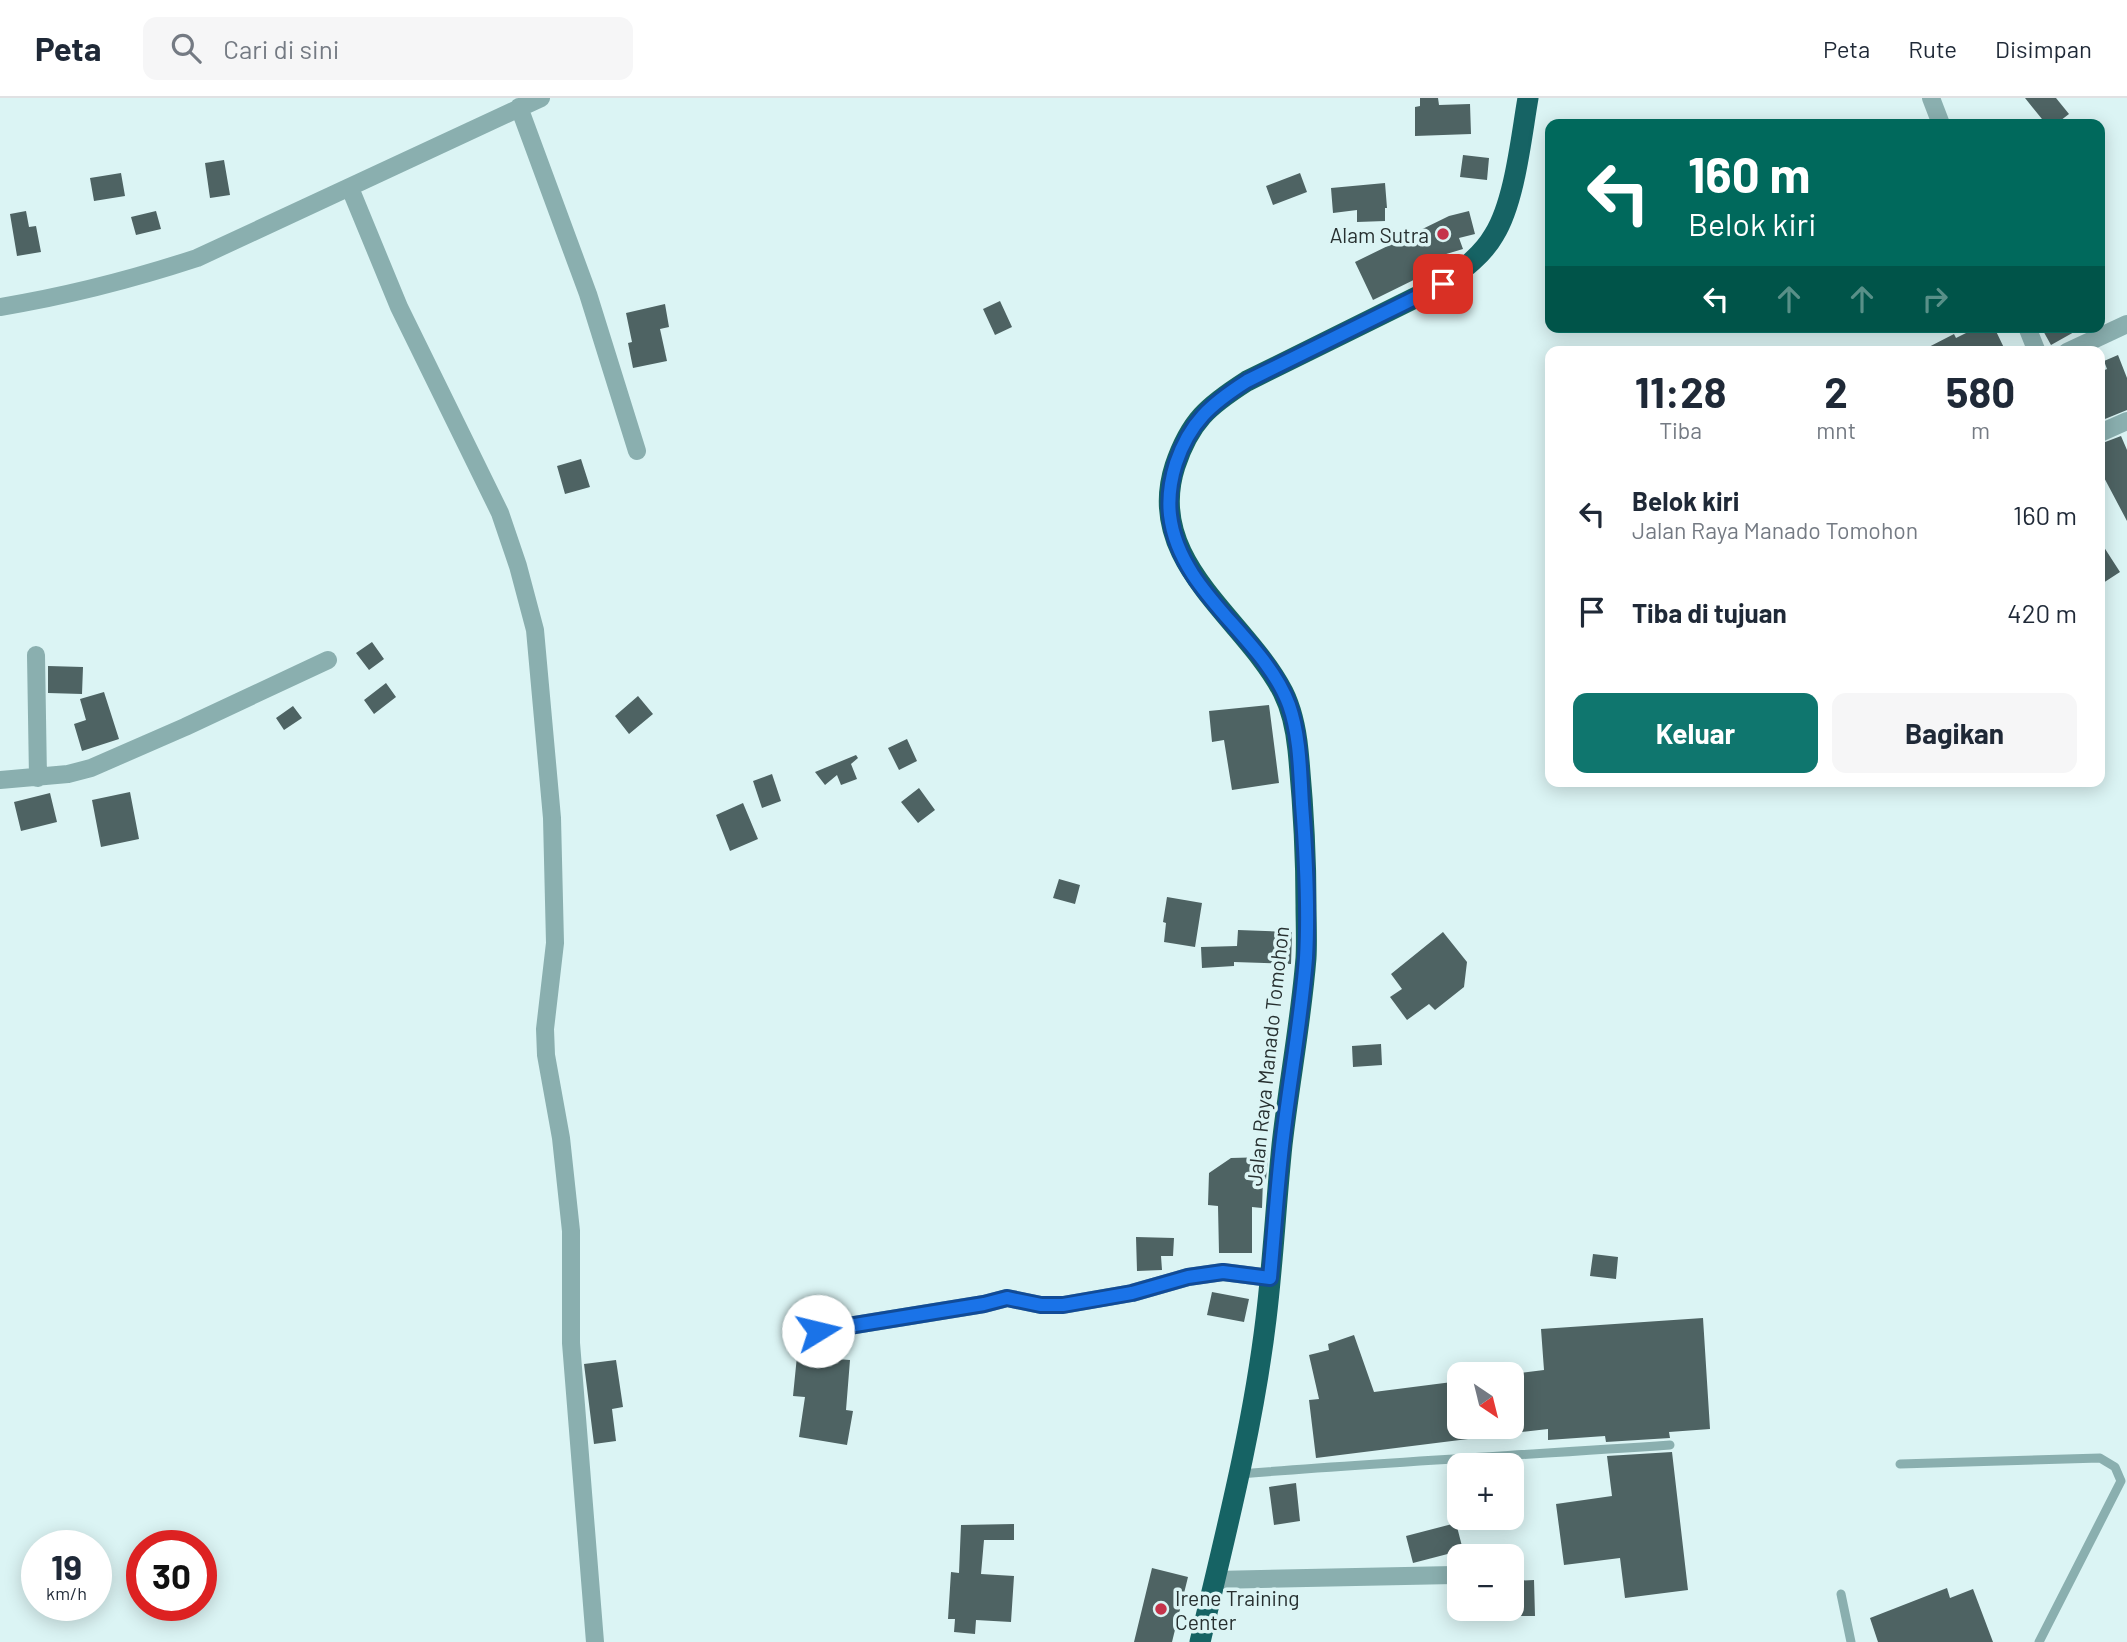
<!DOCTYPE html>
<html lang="id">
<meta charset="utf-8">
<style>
:root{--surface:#fff;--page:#f6f6f7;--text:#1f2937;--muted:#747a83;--line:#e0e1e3;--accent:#0f766e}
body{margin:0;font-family:Barlow,sans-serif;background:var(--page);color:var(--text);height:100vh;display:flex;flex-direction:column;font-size:26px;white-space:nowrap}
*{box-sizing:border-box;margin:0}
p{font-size:23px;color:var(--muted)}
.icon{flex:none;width:38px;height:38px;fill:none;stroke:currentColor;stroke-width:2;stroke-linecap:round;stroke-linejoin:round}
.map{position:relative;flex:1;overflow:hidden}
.details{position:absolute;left:1545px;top:248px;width:560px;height:441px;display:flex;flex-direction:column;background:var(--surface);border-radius:14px;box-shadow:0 4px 18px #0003}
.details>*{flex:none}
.guide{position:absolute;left:1545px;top:21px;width:560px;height:214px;border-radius:14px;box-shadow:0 4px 18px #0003;background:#00695c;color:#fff;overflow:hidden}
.needle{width:46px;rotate:145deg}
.fabs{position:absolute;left:1447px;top:1264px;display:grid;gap:14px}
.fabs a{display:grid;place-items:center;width:77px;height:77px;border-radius:14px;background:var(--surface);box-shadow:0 4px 18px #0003;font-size:35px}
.speed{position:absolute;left:21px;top:1432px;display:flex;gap:14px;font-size:35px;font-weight:700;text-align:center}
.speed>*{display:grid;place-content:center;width:91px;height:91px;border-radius:50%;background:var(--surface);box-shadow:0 4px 18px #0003;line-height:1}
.speed small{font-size:18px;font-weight:400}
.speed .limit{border:10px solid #d22;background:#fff;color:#111}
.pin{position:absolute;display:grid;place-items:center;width:60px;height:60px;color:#fff;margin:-30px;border-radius:14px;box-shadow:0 4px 10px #0006}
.me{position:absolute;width:77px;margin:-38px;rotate:81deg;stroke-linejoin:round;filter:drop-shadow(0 0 5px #0008)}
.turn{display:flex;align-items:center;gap:24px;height:147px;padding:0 28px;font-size:32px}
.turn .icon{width:91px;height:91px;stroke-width:2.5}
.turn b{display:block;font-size:49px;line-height:60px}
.lanes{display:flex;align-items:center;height:66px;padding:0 28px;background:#0003;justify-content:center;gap:35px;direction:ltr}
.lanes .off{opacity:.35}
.eta{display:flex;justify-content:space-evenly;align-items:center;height:119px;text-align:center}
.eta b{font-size:42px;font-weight:700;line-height:49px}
.button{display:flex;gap:14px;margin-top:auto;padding:14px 28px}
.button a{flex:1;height:80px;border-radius:14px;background:var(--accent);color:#fff;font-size:28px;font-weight:700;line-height:80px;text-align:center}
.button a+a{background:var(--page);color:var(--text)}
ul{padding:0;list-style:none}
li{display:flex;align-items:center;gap:21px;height:98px;padding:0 28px}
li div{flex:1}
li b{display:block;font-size:26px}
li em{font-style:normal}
header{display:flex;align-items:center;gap:42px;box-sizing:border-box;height:98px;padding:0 35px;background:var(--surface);border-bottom:2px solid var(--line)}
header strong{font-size:33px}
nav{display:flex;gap:38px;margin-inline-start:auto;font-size:24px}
.search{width:490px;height:63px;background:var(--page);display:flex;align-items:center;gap:18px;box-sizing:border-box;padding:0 24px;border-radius:14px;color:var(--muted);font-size:26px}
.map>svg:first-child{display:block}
</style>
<header>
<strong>Peta</strong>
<div class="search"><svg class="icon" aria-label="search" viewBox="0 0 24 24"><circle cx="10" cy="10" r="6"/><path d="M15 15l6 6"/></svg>Cari di sini</div>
<nav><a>Peta</a><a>Rute</a><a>Disimpan</a></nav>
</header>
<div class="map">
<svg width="2127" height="1544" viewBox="0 0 2127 1544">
<rect width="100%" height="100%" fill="#dbf4f4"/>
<!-- building -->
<path fill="#4e6363" d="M 1420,0 L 1438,0 L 1439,7 L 1470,6 L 1471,36 L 1415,38 L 1415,9 L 1420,8 Z
M 2025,0 L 2056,0 L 2069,16 L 2056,26 L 2046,26 Z
M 1463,57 L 1489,60 L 1487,82 L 1460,79 Z
M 224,62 L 230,97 L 210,100 L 205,65 Z
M 121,75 L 125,98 L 94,103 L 90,80 Z
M 1300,75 L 1307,94 L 1273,107 L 1266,88 Z
M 1385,85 L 1387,110 L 1385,110 L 1385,123 L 1357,124 L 1357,112 L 1333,115 L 1331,90 Z
M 26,113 L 29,129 L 36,128 L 41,154 L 17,158 L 10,116 Z
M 156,113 L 161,131 L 136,137 L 131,119 Z
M 1469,113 L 1475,136 L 1459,140 L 1463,151 L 1433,160 L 1438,170 L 1373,202 L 1355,164 L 1449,118 Z
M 1000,203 L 1012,229 L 995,237 L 983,211 Z
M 665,206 L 669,229 L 660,231 L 667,263 L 633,270 L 628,245 L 632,244 L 626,215 Z
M 1978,229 L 1994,229 L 2006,254 L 1919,254 L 1954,236 L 1956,240 Z
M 2041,229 L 2083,229 L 2051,247 Z
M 2118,257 L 2127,280 L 2127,312 L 2100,323 L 2100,274 L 2107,271 L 2104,263 Z
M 2121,338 L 2127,352 L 2127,423 L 2100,372 L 2100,346 Z
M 581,361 L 590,389 L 565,396 L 557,368 Z
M 2100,443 L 2120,474 L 2100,487 Z
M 372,544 L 384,561 L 369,572 L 356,555 Z
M 48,568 L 83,569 L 82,596 L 48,595 Z
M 386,585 L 396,599 L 374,616 L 364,602 Z
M 104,594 L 119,641 L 82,653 L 74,626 L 86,622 L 80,601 Z
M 638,598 L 653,616 L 629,636 L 615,618 Z
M 1269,607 L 1279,685 L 1232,692 L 1224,642 L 1212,644 L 1209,613 Z
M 293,608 L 302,620 L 284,632 L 276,620 Z
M 907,641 L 917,663 L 899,672 L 888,650 Z
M 856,657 L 858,660 L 851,666 L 857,681 L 841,687 L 837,677 L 825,687 L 815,674 Z
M 772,676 L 781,703 L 762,710 L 753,683 Z
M 919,690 L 935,712 L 918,725 L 901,704 Z
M 130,694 L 139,741 L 101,749 L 92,702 Z
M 50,695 L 57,724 L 21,733 L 14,704 Z
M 743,705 L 758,741 L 730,753 L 716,717 Z
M 1059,781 L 1080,787 L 1075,806 L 1053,800 Z
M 1167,799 L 1202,805 L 1195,849 L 1164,844 L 1166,825 L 1163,824 Z
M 1238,832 L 1292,834 L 1291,866 L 1234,864 L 1234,868 L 1202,870 L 1201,849 L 1237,848 Z
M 1443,834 L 1467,864 L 1464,889 L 1435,912 L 1429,906 L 1407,922 L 1390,899 L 1402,891 L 1391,876 Z
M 1381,946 L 1382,967 L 1353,969 L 1352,948 Z
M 1268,1059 L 1266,1081 L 1263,1081 L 1262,1110 L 1252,1109 L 1252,1155 L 1219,1155 L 1218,1108 L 1208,1107 L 1209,1075 L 1231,1060 Z
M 1136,1139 L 1174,1140 L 1173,1158 L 1161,1158 L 1162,1172 L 1137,1173 Z
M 1593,1156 L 1618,1159 L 1616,1181 L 1590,1178 Z
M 1212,1194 L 1249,1201 L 1244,1224 L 1207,1217 Z
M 1703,1220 L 1710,1331 L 1669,1334 L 1670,1340 L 1606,1344 L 1605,1338 L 1548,1342 L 1548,1331 L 1512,1335 L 1512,1276 L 1544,1272 L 1541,1231 Z
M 1354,1237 L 1374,1294 L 1460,1283 L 1460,1328 L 1491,1328 L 1492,1338 L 1316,1360 L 1309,1302 L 1319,1301 L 1309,1257 L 1329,1252 L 1328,1246 Z
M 797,1258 L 850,1262 L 846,1312 L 853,1313 L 847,1347 L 799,1339 L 805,1299 L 793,1298 Z
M 616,1262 L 623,1309 L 612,1311 L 616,1343 L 594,1346 L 584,1266 Z
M 1672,1354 L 1688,1492 L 1625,1500 L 1620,1460 L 1564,1467 L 1556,1406 L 1612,1398 L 1607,1358 Z
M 1296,1385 L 1300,1423 L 1274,1427 L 1269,1389 Z
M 1456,1425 L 1463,1452 L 1413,1465 L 1406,1438 Z
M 1014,1426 L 1014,1442 L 984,1442 L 981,1476 L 1014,1478 L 1011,1524 L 976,1522 L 975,1536 L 954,1534 L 955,1521 L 948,1521 L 951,1474 L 959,1475 L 961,1427 Z
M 1152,1470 L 1188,1479 L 1172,1544 L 1134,1544 Z
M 1534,1482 L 1535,1518 L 1512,1518 L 1512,1483 Z
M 1947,1490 L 1950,1500 L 1973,1491 L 1993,1544 L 1878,1544 L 1870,1520 Z"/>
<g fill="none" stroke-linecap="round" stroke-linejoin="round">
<!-- lane -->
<path stroke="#8aafaf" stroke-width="9" d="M 1900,1366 L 2100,1360 L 2115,1369 L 2121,1383 L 2039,1544
M 1240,1376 C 1383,1364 1527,1357 1670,1347
M 1841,1496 L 1851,1544"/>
<!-- street -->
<path stroke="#8aafaf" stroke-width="18" d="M 1931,0 L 1941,26
M 519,9 L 588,196 L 637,353
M 350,90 L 399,209 L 500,415 L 518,468 L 535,532 L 552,720 L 555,845 L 545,931 L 546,957 L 561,1040 L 571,1133 L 571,1245 L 595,1544
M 0,209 C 67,198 133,181 197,160 L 541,0
M 2027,229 L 2037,254
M 2067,254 L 2127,226
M 2100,335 L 2127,323
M 36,557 L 38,680
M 0,682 L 68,676 L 91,670 L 185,629 L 328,562
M 818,1233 L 984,1206 L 1007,1200 L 1041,1207 L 1063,1207 L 1132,1195 L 1188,1179 L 1223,1174 L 1270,1180
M 1215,1482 L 1454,1477"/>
<!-- highway -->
<path stroke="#166364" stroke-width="21" d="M 1200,1544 C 1225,1438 1253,1330 1266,1221 C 1273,1164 1276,1105 1282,1047 C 1289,985 1301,923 1306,860 C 1307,843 1306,824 1306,807 C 1306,755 1303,703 1298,652 C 1296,632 1292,612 1283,594 C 1245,520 1144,464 1175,368 C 1190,323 1208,308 1247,283 L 1443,186 C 1462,172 1482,158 1494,137 C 1515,103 1521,40 1528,0"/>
</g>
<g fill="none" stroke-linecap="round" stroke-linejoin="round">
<defs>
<path id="route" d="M 818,1233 L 984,1206 L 1007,1200 L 1041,1207 L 1063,1207 L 1132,1195 L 1188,1179 L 1223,1174 L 1270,1180 C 1274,1136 1277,1092 1282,1048 C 1289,986 1301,923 1306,860 C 1309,809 1306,757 1302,706 C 1300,674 1300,638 1289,607 C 1264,539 1179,495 1170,417 C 1168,399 1171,381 1176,365 C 1190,324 1211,306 1247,283 L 1443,186"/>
</defs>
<!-- route casing -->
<use href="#route" stroke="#114b97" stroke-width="18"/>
<!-- route -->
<use href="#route" stroke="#1a73e8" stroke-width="12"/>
</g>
<!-- markers -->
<g fill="#c5344b" stroke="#dbf4f4" stroke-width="2.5">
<circle cx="1443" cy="136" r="7"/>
<circle cx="1161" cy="1511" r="7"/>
</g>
<g text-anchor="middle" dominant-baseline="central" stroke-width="7" stroke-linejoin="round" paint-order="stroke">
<!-- poi labels -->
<g font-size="21" fill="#273030" stroke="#dbf4f4" text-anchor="end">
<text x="1429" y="136">Alam Sutra</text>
<text x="1175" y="1499" text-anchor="start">Irene Training<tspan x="1175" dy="24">Center</tspan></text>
</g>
<!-- street labels -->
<g font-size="21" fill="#273030" stroke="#dbf4f4">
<text transform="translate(1267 958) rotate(-84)">Jalan Raya Manado Tomohon</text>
</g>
</g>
</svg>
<div class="fabs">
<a><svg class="needle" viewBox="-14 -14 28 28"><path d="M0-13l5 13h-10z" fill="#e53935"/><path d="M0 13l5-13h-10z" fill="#747a83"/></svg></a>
<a>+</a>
<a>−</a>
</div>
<div class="speed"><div>19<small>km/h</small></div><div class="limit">30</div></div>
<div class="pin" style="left:1443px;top:186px;background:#d93025"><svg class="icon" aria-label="arrive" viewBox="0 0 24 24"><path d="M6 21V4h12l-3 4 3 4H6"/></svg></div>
<svg class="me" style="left:818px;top:1233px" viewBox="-20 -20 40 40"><circle r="19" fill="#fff"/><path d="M0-13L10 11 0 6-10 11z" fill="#1a73e8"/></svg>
<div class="guide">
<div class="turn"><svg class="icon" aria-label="left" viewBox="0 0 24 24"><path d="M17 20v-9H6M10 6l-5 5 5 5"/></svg><div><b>160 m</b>Belok kiri</div></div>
<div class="lanes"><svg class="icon" aria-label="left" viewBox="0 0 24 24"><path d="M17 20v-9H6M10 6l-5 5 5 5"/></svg><svg class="icon off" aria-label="ahead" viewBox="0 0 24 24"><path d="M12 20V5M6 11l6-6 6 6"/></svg><svg class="icon off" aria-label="ahead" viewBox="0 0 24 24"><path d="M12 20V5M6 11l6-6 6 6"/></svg><svg class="icon off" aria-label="right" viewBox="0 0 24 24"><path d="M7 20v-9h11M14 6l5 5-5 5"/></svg></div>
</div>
<section class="details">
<div class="eta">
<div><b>11:28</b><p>Tiba</p></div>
<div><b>2</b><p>mnt</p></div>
<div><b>580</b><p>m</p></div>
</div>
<ul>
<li><svg class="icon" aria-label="left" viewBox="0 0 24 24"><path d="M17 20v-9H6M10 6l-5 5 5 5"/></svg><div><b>Belok kiri</b><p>Jalan Raya Manado Tomohon</p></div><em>160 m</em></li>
<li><svg class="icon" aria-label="arrive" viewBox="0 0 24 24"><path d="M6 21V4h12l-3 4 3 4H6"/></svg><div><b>Tiba di tujuan</b></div><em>420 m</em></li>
</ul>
<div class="button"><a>Keluar</a><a>Bagikan</a></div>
</section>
</div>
